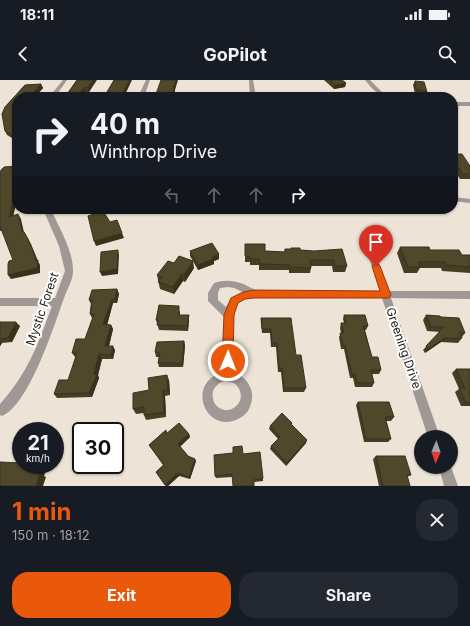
<!DOCTYPE html>
<meta charset="utf-8">
<style>
:root{--surface:#171b24;--page:#242831;--text:#f1f3f6;--muted:#9ea1a6;--accent:#ea580c}
body{margin:0;font-family:Inter,sans-serif;background:var(--page);color:var(--text);height:100vh;display:flex;flex-direction:column;font-size:15px;white-space:nowrap}
*{box-sizing:border-box;margin:0}
p{font-size:13px;color:var(--muted)}
.icon{flex:none;width:22px;height:22px;fill:none;stroke:currentColor;stroke-width:2;stroke-linecap:round;stroke-linejoin:round}
.map{position:relative;height:406px;overflow:hidden}
.side{display:flex;flex-direction:column;background:var(--surface);flex:1}
.side>*{flex:none}
.hud{position:absolute;left:12px;top:12px;width:446px;height:122px;border-radius:16px;box-shadow:0 1px 3px #0004;background:#171b24;color:var(--text);overflow:hidden}
.needle{width:26px;rotate:182deg}
.buttons{position:absolute;left:414px;top:350px;display:grid;gap:8px}
.buttons a{display:grid;place-items:center;width:44px;height:44px;border-radius:50%;background:var(--surface);box-shadow:0 1px 3px #0004;font-size:20px}
.speed{position:absolute;left:12px;top:342px;display:flex;gap:8px;font-size:20px;font-weight:700;text-align:center}
.speed>*{display:grid;place-content:center;width:52px;height:52px;border-radius:50%;background:var(--surface);box-shadow:0 1px 3px #0004;line-height:1}
.speed small{font-size:10px;font-weight:400}
.speed .limit{border:2px solid #111;border-radius:6px;background:#fff;color:#111}
.pin{position:absolute;display:grid;place-items:center;width:34px;height:34px;color:#fff;margin:-41px -17px;border-radius:50% 50% 50% 0;rotate:-45deg;box-shadow:0 0 4px #0007}
.pin .icon{rotate:45deg}
.me{position:absolute;width:44px;margin:-22px;rotate:1deg;stroke-linejoin:round;filter:drop-shadow(0 0 3px #0008)}
.turn{display:flex;align-items:center;gap:14px;height:84px;padding:0 12px;font-size:18px}
.turn .icon{width:52px;height:52px;stroke-width:2.5}
.turn b{display:block;font-size:28px;line-height:34px}
.lanes{display:flex;align-items:center;height:38px;padding:0 12px;background:#0003;justify-content:center;gap:20px;direction:ltr}
.lanes .off{opacity:.35}
.round{display:grid;place-items:center;flex:none;width:42px;height:42px;border-radius:16px;background:var(--page)}
.summary{display:flex;align-items:center;justify-content:space-between;height:68px;padding:0 12px}
h1{font-size:24px;font-weight:700;line-height:30px;color:var(--accent)}
.button{display:flex;gap:8px;margin-top:auto;padding:8px 12px}
.button a{flex:1;height:46px;border-radius:16px;background:var(--accent);color:#fff;font-size:16px;font-weight:700;line-height:46px;text-align:center}
.button a+a{background:var(--page);color:var(--text)}
.status{display:flex;justify-content:space-between;align-items:center;height:28px;padding:0 20px;background:var(--surface);direction:ltr}
.status svg{height:11px;fill:currentColor}
header{display:flex;justify-content:space-between;align-items:center;height:52px;padding:0 12px;background:var(--surface);font-size:18px;font-weight:700}
.map>svg:first-child{display:block}
</style>
<div class="status"><b>18:11</b><svg viewBox="0 0 49 12"><path d="M0 12V9h3v3zM5 12V6h3v6zM10 12V3h3v9zM15 12V0h3v12zM26 1h20v11H26zM47 4h2v5h-2z"/></svg></div>
<header><svg class="icon" aria-label="back" viewBox="0 0 24 24"><path d="M15 5l-7 7 7 7"/></svg>GoPilot<svg class="icon" aria-label="search" viewBox="0 0 24 24"><circle cx="10" cy="10" r="6"/><path d="M15 15l6 6"/></svg></header>
<div class="map">
<svg width="470" height="406" viewBox="0 0 470 406">
<rect width="100%" height="100%" fill="#ede3d7"/>
<g fill="none" stroke-linecap="round" stroke-linejoin="round">
<!-- minor -->
<path fill="#9f9895" fill-rule="evenodd" d="M 63,0 L 67,0 L 55,17 L 49,17 Z
M 146,0 L 150,0 L 144,17 L 138,17 Z
M 249,0 L 253,0 L 256,17 L 250,17 Z
M 365,0 L 370,0 L 382,12 L 392,17 C 379,17 372,9 365,0 Z
M 453,22 L 470,22 L 470,26 L 453,26 Z
M 453,117 L 470,119 L 470,123 L 453,121 Z
M 43,129 L 51,129 C 59,148 72,168 73,189 C 74,198 67,210 64,218 C 54,246 29,325 2,336 L 0,335 L 0,324 C 28,293 38,264 52,226 L 0,226 L 0,218 L 55,218 L 65,191 L 59,166 Z
M 366,154 L 370,157 L 389,211 L 470,211 L 470,219 L 391,218 L 440,357 L 428,357 L 382,218 L 254,218 C 249,218 243,219 239,222 C 230,230 233,279 233,292 C 241,295 247,299 250,307 C 254,315 252,323 248,331 C 245,335 241,338 236,340 C 205,352 186,304 222,292 L 224,237 L 208,221 L 208,213 L 214,203 C 230,198 241,202 255,210 L 380,211 L 362,157 ZM 228,207 L 234,208 L 243,212 L 231,218 L 226,227 L 218,220 L 218,213 L 220,208 ZM 225,301 L 234,303 C 253,319 228,341 215,324 C 213,320 212,315 213,311 C 215,306 220,302 225,301 Z
M 451,386 L 451,387 L 458,406 L 444,406 L 439,387 Z"/>
</g>
<!-- wall -->
<path fill="#453e24" d="M 77,0 L 92,7 L 89,12 L 85,12 L 81,17 L 65,17 Z
M 324,0 L 342,0 L 346,3 L 345,7 L 334,9 Z
M 415,1 L 427,12 L 425,16 L 415,14 L 413,5 Z
M 41,4 L 43,8 L 35,17 L 17,17 L 17,61 L 7,55 L 5,51 L 2,34 L 5,27 L 25,5 Z
M 453,74 L 470,86 L 470,99 L 460,99 L 453,88 Z
M 245,164 L 265,171 L 284,172 L 285,169 L 314,171 L 347,186 L 345,192 L 333,192 L 332,186 L 311,186 L 311,188 L 310,193 L 289,193 L 289,190 L 259,190 L 259,185 L 250,185 L 250,182 L 245,182 Z
M 400,167 L 430,170 L 462,175 L 470,175 L 470,193 L 442,191 L 441,188 L 420,188 L 417,193 L 404,193 L 397,173 Z
M 190,171 L 219,179 L 214,181 L 214,184 L 198,190 L 190,176 Z
M 194,188 L 185,202 L 183,201 L 174,214 L 160,209 L 157,195 Z
M 117,209 L 119,214 L 117,223 L 113,223 L 107,245 L 111,245 L 113,249 L 109,266 L 115,270 L 113,279 L 102,279 L 98,295 L 99,298 L 92,317 L 57,318 L 54,314 L 68,300 L 76,277 L 75,277 L 72,273 L 85,259 L 93,238 L 92,238 L 90,234 L 91,224 L 89,220 Z
M 180,231 L 180,235 L 189,240 L 188,251 L 159,250 L 156,240 Z
M 344,235 L 368,246 L 366,250 L 365,250 L 372,277 L 381,290 L 379,294 L 372,294 L 374,303 L 372,307 L 355,307 L 353,298 L 350,298 L 344,269 L 341,269 L 339,257 L 341,253 L 340,248 L 341,243 L 344,243 L 343,239 Z
M 426,235 L 441,237 L 465,253 L 462,257 L 462,258 L 458,263 L 441,262 L 425,273 L 423,270 L 440,252 L 427,251 L 423,240 Z
M 261,238 L 296,275 L 306,308 L 304,312 L 283,312 L 281,292 L 278,292 L 276,267 L 271,267 L 270,253 L 262,253 L 261,242 Z
M 0,242 L 20,246 L 12,262 L 2,263 L 0,266 Z
M 184,261 L 185,266 L 183,287 L 159,287 L 158,283 L 159,277 L 156,277 L 155,272 Z
M 456,289 L 470,289 L 470,326 L 461,326 L 455,312 L 459,309 L 452,293 Z
M 169,300 L 170,315 L 165,316 L 166,337 L 146,340 L 144,335 L 144,333 L 136,334 L 133,329 L 149,310 Z
M 358,322 L 394,337 L 391,341 L 386,341 L 391,359 L 388,362 L 364,362 L 356,325 Z
M 291,345 L 306,363 L 286,386 L 270,369 L 271,366 L 278,359 L 269,349 L 270,346 Z
M 166,350 L 167,353 L 189,354 L 190,357 L 180,367 L 188,376 L 196,381 L 190,399 L 179,396 L 168,406 L 166,406 L 156,392 L 163,385 L 149,365 Z
M 233,373 L 243,374 L 263,398 L 263,401 L 254,402 L 232,397 L 216,398 L 215,396 Z
M 376,376 L 411,395 L 407,397 L 410,406 L 379,406 L 373,379 Z"/>
<!-- shaded-wall -->
<path fill="#38321d" d="M 93,0 L 97,0 L 89,12 L 88,7 Z
M 129,0 L 132,0 L 124,17 L 121,17 Z
M 176,0 L 178,0 L 175,10 L 175,13 L 174,17 L 172,17 L 173,8 Z
M 346,3 L 345,7 L 334,9 L 335,5 Z
M 41,4 L 43,8 L 35,17 L 30,17 Z
M 84,8 L 85,12 L 81,17 L 77,17 Z
M 17,101 L 17,121 L 12,141 L 9,137 Z
M 18,134 L 21,139 L 25,157 L 22,152 Z
M 0,146 L 3,150 L 0,151 Z
M 24,152 L 31,164 L 38,181 L 40,185 L 40,193 L 11,199 L 8,195 L 35,181 Z
M 122,153 L 124,158 L 96,166 L 94,161 Z
M 118,170 L 119,175 L 118,194 L 102,196 L 100,192 Z
M 219,174 L 219,179 L 214,181 L 214,184 L 198,190 L 198,185 L 212,177 Z
M 193,181 L 194,188 L 185,202 L 184,195 Z
M 182,194 L 183,201 L 174,214 L 173,207 Z
M 117,209 L 119,214 L 117,223 L 115,219 Z
M 112,219 L 113,223 L 106,249 L 103,244 Z
M 189,235 L 189,240 L 188,251 L 187,246 Z
M 16,242 L 20,246 L 12,262 L 8,258 Z
M 111,245 L 113,249 L 108,270 L 105,266 Z
M 445,258 L 441,262 L 425,273 L 428,269 Z
M 0,261 L 2,263 L 0,266 Z
M 184,261 L 185,266 L 183,287 L 182,283 Z
M 113,266 L 115,270 L 113,279 L 111,275 Z
M 99,274 L 102,279 L 98,295 L 99,298 L 92,317 L 89,313 Z
M 167,295 L 169,300 L 170,315 L 168,310 Z
M 163,311 L 165,316 L 166,337 L 164,332 Z
M 189,354 L 190,357 L 179,367 L 178,364 Z
M 307,360 L 306,363 L 286,386 L 287,383 Z
M 195,379 L 196,381 L 190,399 L 189,397 Z
M 40,385 L 42,385 L 47,388 L 44,396 L 46,397 L 43,406 L 36,406 L 37,394 Z
M 178,393 L 179,396 L 168,406 L 166,406 L 165,405 Z"/>
<!-- building -->
<path fill="#50482a" stroke="#38321d" d="M 77,0 L 93,0 L 88,7 L 84,8 L 77,17 L 65,17 Z
M 114,0 L 129,0 L 121,17 L 104,17 Z
M 161,0 L 176,0 L 173,8 L 174,8 L 172,17 L 155,17 Z
M 330,0 L 342,0 L 346,3 L 335,5 Z
M 415,1 L 424,2 L 427,12 L 416,9 Z
M 41,4 L 30,17 L 17,17 L 17,58 L 5,51 L 2,34 L 5,27 L 25,5 Z
M 453,74 L 462,74 L 470,86 L 470,94 L 463,94 L 453,79 Z
M 17,86 L 17,91 L 16,93 L 17,93 L 16,108 L 9,137 L 18,134 L 22,152 L 24,152 L 28,159 L 35,176 L 35,181 L 38,180 L 37,188 L 8,195 L 8,184 L 9,181 L 13,180 L 0,146 L 0,94 L 1,90 L 4,87 Z
M 103,131 L 110,142 L 117,140 L 122,153 L 94,161 L 88,136 Z
M 212,163 L 219,174 L 212,177 L 214,179 L 198,185 L 190,171 Z
M 245,164 L 265,164 L 265,171 L 285,172 L 285,169 L 291,169 L 291,168 L 300,168 L 300,170 L 314,171 L 342,169 L 347,186 L 335,186 L 334,180 L 310,180 L 311,188 L 290,187 L 290,185 L 260,184 L 259,179 L 250,179 L 250,176 L 245,176 Z
M 400,167 L 429,167 L 430,170 L 459,170 L 462,175 L 470,175 L 470,187 L 446,185 L 445,182 L 418,182 L 420,187 L 408,187 Z
M 118,170 L 117,189 L 100,192 L 101,172 Z
M 179,176 L 193,181 L 184,195 L 182,194 L 173,207 L 158,202 L 162,197 L 157,195 L 168,181 L 174,183 Z
M 117,209 L 115,219 L 112,219 L 103,244 L 111,245 L 105,266 L 113,266 L 111,275 L 99,274 L 94,294 L 97,295 L 89,313 L 54,314 L 59,300 L 68,300 L 77,273 L 72,273 L 76,259 L 85,259 L 94,234 L 90,234 L 92,220 L 89,220 L 92,210 Z
M 159,225 L 179,226 L 179,235 L 189,235 L 187,246 L 157,245 L 158,240 L 156,240 Z
M 344,235 L 365,235 L 368,246 L 363,246 L 372,277 L 378,277 L 381,290 L 371,290 L 374,303 L 357,303 L 355,294 L 352,294 L 345,265 L 343,265 L 340,253 L 344,253 L 341,243 L 346,243 Z
M 426,235 L 440,236 L 441,237 L 459,238 L 465,253 L 459,252 L 462,258 L 445,258 L 428,269 L 426,266 L 444,247 L 431,247 Z
M 261,238 L 291,238 L 296,275 L 301,275 L 306,308 L 284,308 L 282,288 L 279,288 L 277,263 L 272,263 L 271,249 L 262,249 Z
M 0,242 L 16,242 L 8,258 L 0,259 Z
M 184,261 L 182,283 L 158,283 L 160,273 L 155,272 L 157,262 Z
M 456,289 L 470,289 L 470,322 L 466,323 L 459,308 L 465,308 Z
M 167,295 L 168,310 L 163,311 L 164,332 L 144,335 L 144,327 L 133,329 L 133,313 L 149,310 L 148,298 Z
M 358,322 L 389,322 L 394,337 L 385,337 L 391,359 L 366,359 Z
M 282,333 L 292,343 L 291,344 L 307,360 L 287,383 L 271,366 L 280,357 L 270,346 Z
M 179,343 L 189,354 L 178,364 L 188,376 L 195,379 L 189,397 L 178,393 L 165,405 L 156,392 L 164,385 L 149,365 L 166,350 L 166,354 Z
M 242,366 L 243,374 L 260,372 L 263,398 L 254,400 L 254,406 L 233,406 L 232,394 L 215,396 L 214,375 L 233,373 L 233,367 Z
M 376,376 L 405,376 L 411,395 L 407,395 L 410,406 L 383,406 Z
M 0,382 L 21,383 L 21,385 L 40,385 L 37,394 L 40,394 L 36,406 L 0,406 Z"/>
<!-- route -->
<path fill="#ea580c" stroke="#983908" d="M 376,183 L 380,186 L 391,215 L 389,218 L 254,218 L 245,219 L 238,223 L 234,235 L 233,281 L 231,285 L 228,286 L 224,285 L 222,281 L 224,235 L 231,218 L 243,212 L 254,210 L 380,211 L 372,186 Z"/>
<g text-anchor="middle" dominant-baseline="central" stroke-width="4" stroke-linejoin="round" paint-order="stroke">
<!-- street labels -->
<g font-size="12" fill="#1f1c17" stroke="#fff">
<text transform="translate(42 229) rotate(-71)">Mystic Forest</text>
<text transform="translate(404 268) rotate(71)">Greening Drive</text>
</g>
</g>
</svg>
<div class="buttons">
<a><svg class="needle" viewBox="-14 -14 28 28"><path d="M0-13l5 13h-10z" fill="#e53935"/><path d="M0 13l5-13h-10z" fill="#9ea1a6"/></svg></a>
</div>
<div class="speed"><div>21<small>km/h</small></div><div class="limit">30</div></div>
<div class="pin" style="left:376px;top:186px;background:#d93025"><svg class="icon" aria-label="arrive" viewBox="0 0 24 24"><path d="M6 21V4h12l-3 4 3 4H6"/></svg></div>
<svg class="me" style="left:228px;top:281px" viewBox="-20 -20 40 40"><circle r="17" fill="#ea580c" stroke="#fff" stroke-width="3"/><path d="M0-11L8 9 0 5-8 9z" fill="#fff"/></svg>
<div class="hud">
<div class="turn"><svg class="icon" aria-label="right" viewBox="0 0 24 24"><path d="M7 20v-9h11M14 6l5 5-5 5"/></svg><div><b>40 m</b>Winthrop Drive</div></div>
<div class="lanes"><svg class="icon off" aria-label="left" viewBox="0 0 24 24"><path d="M17 20v-9H6M10 6l-5 5 5 5"/></svg><svg class="icon off" aria-label="ahead" viewBox="0 0 24 24"><path d="M12 20V5M6 11l6-6 6 6"/></svg><svg class="icon off" aria-label="ahead" viewBox="0 0 24 24"><path d="M12 20V5M6 11l6-6 6 6"/></svg><svg class="icon" aria-label="right" viewBox="0 0 24 24"><path d="M7 20v-9h11M14 6l5 5-5 5"/></svg></div>
</div>
</div>
<section class="side">
<div class="summary"><div><h1>1 min</h1><p>150 m · 18:12</p></div><a class="round"><svg class="icon" aria-label="close" viewBox="0 0 24 24"><path d="M6 6l12 12M18 6L6 18"/></svg></a></div>
<div class="button"><a>Exit</a><a>Share</a></div>
</section>
